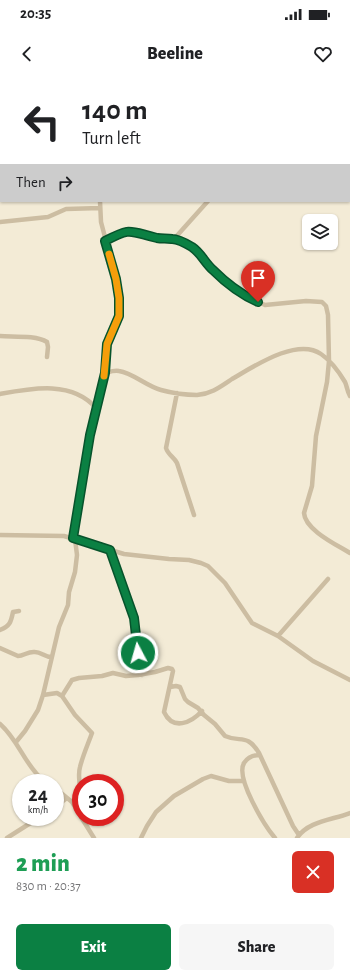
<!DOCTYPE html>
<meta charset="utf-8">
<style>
:root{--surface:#fff;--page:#f6f6f6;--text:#202124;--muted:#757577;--accent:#0b8043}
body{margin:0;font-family:"Alegreya Sans",sans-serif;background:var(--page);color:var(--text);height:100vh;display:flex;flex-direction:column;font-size:15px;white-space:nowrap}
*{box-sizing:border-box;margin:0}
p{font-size:13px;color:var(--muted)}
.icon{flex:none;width:22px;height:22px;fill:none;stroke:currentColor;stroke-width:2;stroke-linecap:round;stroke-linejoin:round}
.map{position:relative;height:758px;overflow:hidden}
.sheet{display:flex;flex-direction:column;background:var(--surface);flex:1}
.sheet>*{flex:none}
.guide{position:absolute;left:0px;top:0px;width:350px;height:122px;box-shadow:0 1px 3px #0004;background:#fff;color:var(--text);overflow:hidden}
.fabs{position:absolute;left:302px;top:134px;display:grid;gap:8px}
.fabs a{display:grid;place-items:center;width:36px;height:36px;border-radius:6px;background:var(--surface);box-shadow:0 1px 3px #0004;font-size:20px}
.speed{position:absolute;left:12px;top:694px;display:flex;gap:8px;font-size:20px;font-weight:700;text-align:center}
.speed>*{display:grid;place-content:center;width:52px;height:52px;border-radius:50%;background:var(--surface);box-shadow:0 1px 3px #0004;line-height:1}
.speed small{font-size:10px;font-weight:400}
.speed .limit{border:6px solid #d22;background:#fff;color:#111}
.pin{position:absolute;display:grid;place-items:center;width:34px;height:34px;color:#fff;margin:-41px -17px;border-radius:50% 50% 50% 0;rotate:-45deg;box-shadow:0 0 4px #0007}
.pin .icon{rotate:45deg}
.me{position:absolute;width:44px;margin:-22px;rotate:354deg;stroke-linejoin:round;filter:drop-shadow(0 0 3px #0008)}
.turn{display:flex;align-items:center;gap:14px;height:84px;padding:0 16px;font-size:18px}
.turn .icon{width:52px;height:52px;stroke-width:2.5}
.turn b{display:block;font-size:28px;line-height:34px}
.then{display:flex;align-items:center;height:38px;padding:0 16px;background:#0003;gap:8px;font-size:15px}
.round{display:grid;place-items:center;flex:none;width:42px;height:42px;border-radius:6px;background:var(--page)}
.head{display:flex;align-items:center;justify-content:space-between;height:68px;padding:0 16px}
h1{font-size:24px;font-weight:800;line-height:30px;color:#1e9e55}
.cta{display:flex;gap:8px;margin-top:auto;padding:8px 16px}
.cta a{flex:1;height:46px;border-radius:6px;background:var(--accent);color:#fff;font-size:16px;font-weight:800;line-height:46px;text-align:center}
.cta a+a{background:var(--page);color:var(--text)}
.status{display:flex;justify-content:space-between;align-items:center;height:28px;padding:0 20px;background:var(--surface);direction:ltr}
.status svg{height:11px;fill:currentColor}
header{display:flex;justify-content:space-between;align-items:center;height:52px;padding:0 16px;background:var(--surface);font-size:18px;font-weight:800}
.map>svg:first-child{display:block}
</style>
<div class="status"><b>20:35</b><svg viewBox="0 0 49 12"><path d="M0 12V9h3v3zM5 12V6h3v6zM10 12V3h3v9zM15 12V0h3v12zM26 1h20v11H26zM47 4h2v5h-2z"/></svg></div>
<header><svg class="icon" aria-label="back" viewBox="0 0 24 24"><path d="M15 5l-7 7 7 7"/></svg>Beeline<svg class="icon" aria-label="heart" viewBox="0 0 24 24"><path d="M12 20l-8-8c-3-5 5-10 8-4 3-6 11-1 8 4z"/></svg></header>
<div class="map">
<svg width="350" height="758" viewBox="0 0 350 758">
<rect width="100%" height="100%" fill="#f3ebd6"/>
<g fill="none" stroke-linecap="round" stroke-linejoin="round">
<!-- minor -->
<path stroke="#ccbda2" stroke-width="4.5" d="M 87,0 L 87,1
M 163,0 L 163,1
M 183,1 L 185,0
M 315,1 L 315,0
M 0,42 L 1,45
M 0,62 L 1,60
M 0,67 L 1,70
M 349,68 L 350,68
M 0,102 L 1,101
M 0,142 L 48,137 L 66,129 L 100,128
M 174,159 L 208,121
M 105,161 L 122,152 L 128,151 L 141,153 L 158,158 L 174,159 L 197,171 L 212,189 L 250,218 L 265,225 L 306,221 L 322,222 L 326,226 L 328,235 L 329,281 L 327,302 L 316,356 L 312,406 L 304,433 C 305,450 337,465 350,473
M 0,256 C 13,257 36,255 47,262 L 48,267 L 47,277
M 105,293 C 109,292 114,290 119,291 C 133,293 146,306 161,310 C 172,313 185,315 197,315 C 211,314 220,307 232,299 C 253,287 297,257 321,274 C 330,280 339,292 345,302 C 347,306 347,311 350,316
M 177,313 L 166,368 C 168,375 174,377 177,383 L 194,435
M 0,314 C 32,308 73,300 97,329
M 0,455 L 64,456 L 124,474 L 169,479 L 189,480 L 201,483 L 208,486 L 225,503 L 252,543 L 278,556 L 313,581 L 350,600
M 73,458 L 90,355 L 105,293 L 107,264 L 119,236 L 119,218 L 116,199 L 101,142 L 100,121
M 110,470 L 134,538 L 142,595
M 0,550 C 10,546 11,542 13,532 L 19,531
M 278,556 L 328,499
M 0,568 L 18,576 C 24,576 28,571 35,572 C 41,572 45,577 51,577
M 170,607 L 176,606 L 180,607 L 185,619 L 188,622 L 198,628 L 204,635 L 215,644 L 225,656 C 241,663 247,653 259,673 L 293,746 L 299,755
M 43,615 L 57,613 L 62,616 L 75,635 L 92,653 C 88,664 83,675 80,687 C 76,701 86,711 72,722
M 62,616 L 72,600 L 79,598 L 102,596 L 113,593 L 126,596 L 138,595 L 155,592 L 168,588 L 172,589 L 173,591 L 164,632 C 173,651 191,643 202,631
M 0,644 C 16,658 22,677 36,693 C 39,697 44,700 48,703
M 16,662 L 25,651 L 38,630 L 43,615 L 59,547 L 68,525 L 69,512 L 75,492 L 77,475 L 75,459
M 260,675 C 253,675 248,677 244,683 C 235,698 265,746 275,758
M 55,708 L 72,722 L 81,736
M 55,727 L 67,718
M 81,737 L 94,758
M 7,758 L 40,737
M 141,758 L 147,746 L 156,732 L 174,716 L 203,699 L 211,696 L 229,701 L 244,701
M 297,758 C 308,741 332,740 350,733"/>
</g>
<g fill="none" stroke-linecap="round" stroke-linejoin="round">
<defs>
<path id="route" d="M 138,573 L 134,538 L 110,470 L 73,458 L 90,355 L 105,293 L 107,264 L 119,236 L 119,218 L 116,199 L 105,161 C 132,147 128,151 157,158 C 162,159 167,158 172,159 C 178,159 187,164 192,167 C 201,173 205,183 213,190 C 225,202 242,215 258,222"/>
</defs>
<!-- route casing -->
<use href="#route" stroke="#07532c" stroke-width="10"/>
<!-- route -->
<use href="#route" stroke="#0b8043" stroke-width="7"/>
<!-- slow -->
<path stroke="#f59e0b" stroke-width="7" d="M 104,296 L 107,264 L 119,236 L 119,218 L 116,199 L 109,174"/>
</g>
</svg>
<div class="fabs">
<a><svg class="icon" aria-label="layers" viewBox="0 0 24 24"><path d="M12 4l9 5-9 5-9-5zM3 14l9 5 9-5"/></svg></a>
</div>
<div class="speed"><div>24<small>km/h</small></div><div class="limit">30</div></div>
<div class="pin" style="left:258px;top:222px;background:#d93025"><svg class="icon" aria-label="arrive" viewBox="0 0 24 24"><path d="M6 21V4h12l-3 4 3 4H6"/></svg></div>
<svg class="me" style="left:138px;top:573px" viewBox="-20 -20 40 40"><circle r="17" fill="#0b8043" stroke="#fff" stroke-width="3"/><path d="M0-11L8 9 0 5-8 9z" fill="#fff"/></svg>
<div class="guide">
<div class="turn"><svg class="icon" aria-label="left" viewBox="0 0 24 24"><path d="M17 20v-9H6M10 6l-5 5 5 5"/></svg><div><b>140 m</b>Turn left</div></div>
<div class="then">Then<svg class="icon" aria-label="right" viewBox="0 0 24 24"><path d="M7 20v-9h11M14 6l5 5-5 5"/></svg></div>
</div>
</div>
<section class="sheet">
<div class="head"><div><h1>2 min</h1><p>830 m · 20:37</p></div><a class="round" style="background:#d93025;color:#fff"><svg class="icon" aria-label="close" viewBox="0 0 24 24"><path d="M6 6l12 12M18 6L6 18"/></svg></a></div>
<div class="cta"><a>Exit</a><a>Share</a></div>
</section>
